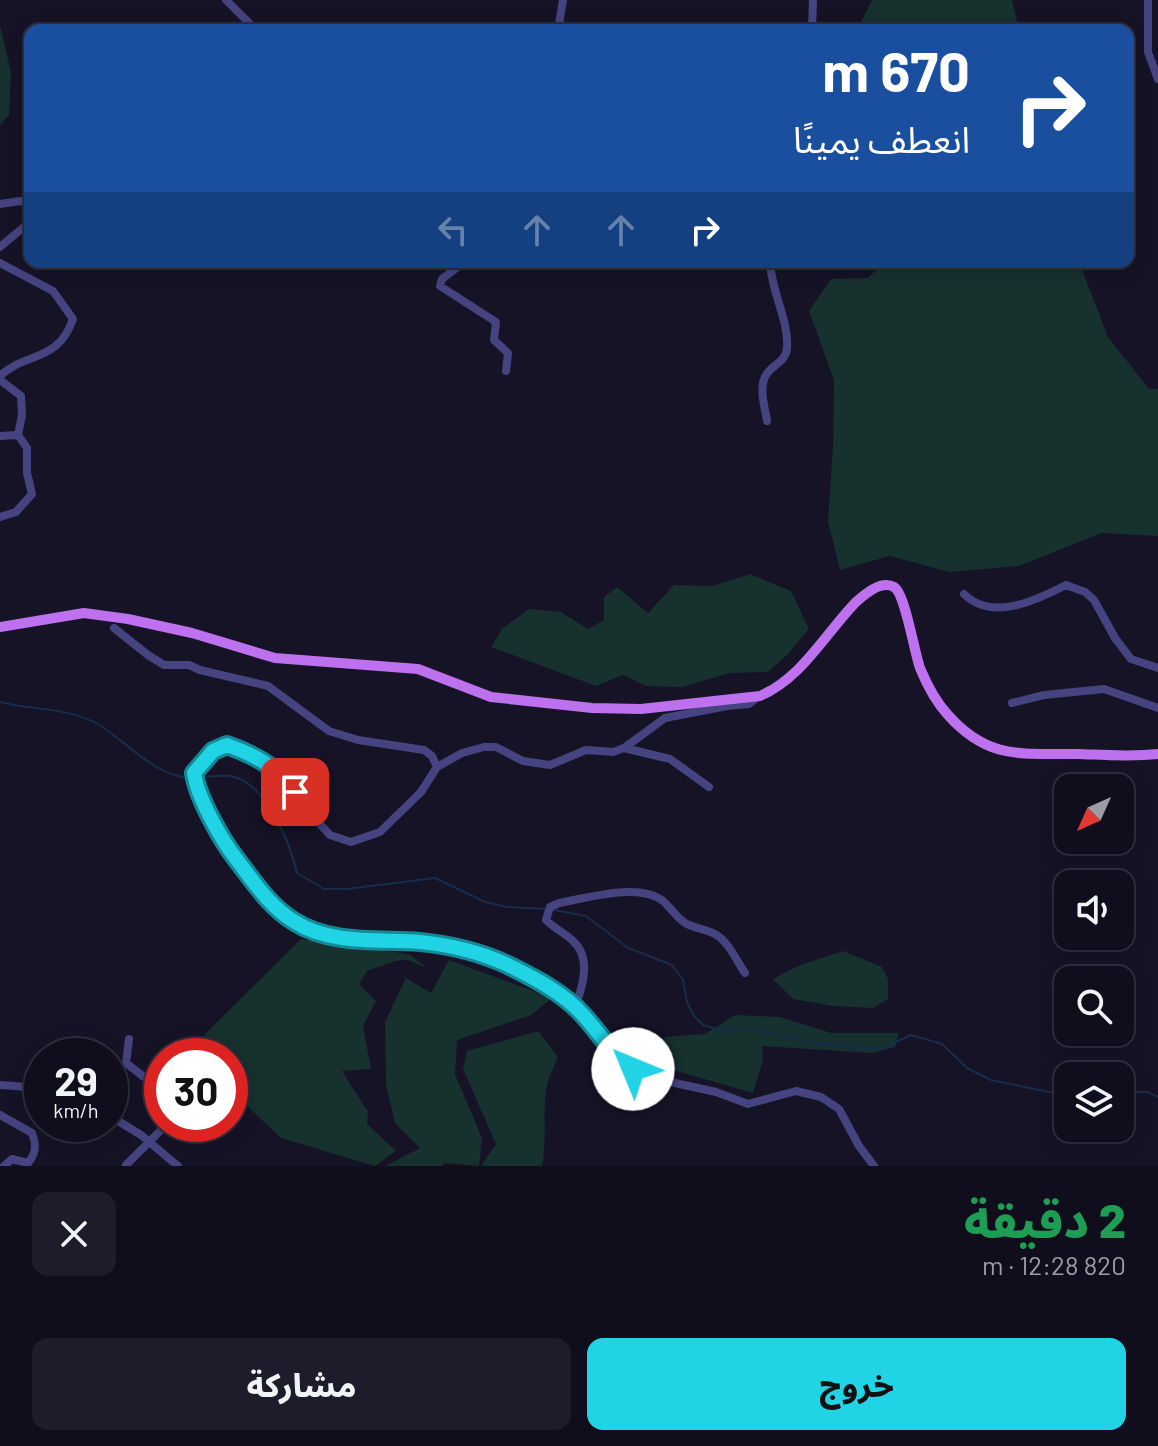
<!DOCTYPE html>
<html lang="ar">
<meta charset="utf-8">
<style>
:root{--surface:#100e1d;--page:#1e1c2a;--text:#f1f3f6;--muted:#9c9ca4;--line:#302e3b;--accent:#20d3e5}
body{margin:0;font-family:Barlow,"Noto Sans Arabic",sans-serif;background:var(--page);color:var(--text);direction:rtl;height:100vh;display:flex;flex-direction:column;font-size:30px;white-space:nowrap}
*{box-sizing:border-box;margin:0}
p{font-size:26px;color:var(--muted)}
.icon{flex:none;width:44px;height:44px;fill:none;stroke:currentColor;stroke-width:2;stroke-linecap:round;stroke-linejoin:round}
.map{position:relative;height:1166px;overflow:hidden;direction:ltr}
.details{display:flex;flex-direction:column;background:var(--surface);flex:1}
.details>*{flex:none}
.top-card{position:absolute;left:24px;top:24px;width:1110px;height:244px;border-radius:16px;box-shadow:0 4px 20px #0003,0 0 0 2px var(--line);direction:rtl;background:#1a4fa0;color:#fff;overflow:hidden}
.needle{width:52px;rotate:225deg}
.buttons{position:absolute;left:1054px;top:774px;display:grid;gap:16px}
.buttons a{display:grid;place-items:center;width:80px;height:80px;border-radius:16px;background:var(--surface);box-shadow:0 4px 20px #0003,0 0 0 2px var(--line);font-size:40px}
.speed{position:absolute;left:24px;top:1038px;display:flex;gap:16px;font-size:40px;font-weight:700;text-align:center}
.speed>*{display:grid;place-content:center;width:104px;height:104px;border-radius:50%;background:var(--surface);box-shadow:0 4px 20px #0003,0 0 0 2px var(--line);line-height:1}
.speed small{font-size:20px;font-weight:400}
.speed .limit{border:12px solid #d22;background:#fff;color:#111}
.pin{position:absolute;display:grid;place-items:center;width:68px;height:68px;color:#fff;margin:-34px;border-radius:16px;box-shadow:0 4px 12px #0006}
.me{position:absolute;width:88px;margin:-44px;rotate:315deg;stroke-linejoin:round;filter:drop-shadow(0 0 6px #0008)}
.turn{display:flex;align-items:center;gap:28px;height:168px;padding:0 32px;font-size:36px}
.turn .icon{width:104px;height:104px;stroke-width:2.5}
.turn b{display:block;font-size:56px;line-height:68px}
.lanes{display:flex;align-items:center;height:76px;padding:0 32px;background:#0003;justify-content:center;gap:40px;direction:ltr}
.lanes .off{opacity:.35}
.round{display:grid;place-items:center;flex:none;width:84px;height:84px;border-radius:16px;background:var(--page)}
.summary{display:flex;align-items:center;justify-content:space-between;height:136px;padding:0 32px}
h1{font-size:48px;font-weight:800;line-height:60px;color:#1e9e55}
.primary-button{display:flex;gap:16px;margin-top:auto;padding:16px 32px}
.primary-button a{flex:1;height:92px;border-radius:16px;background:var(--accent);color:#111;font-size:32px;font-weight:800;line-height:92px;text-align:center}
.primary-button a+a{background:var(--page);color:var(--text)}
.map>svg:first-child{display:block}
</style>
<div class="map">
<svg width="1158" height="1166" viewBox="0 0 1158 1166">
<rect width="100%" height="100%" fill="#161327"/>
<!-- green -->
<path fill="#17312f" d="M 872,0 L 1012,0 L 1019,30 L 857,30 Z
M 0,26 L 11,72 L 9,115 L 0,125 Z
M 884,262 L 1079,262 L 1108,337 L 1149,389 L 1158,389 L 1158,536 L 1101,533 L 1019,566 L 949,572 L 890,556 L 840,570 L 828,521 L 833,448 L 834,380 L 809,311 L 831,279 L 868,278 Z
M 750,574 L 791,591 L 809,629 L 788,654 L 768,672 L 729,673 L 683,687 L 646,686 L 623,675 L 596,686 L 491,647 L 502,629 L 529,609 L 561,612 L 588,629 L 604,620 L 604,597 L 617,587 L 648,613 L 674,585 L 712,586 Z
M 301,939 L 401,953 L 410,955 L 427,968 L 408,960 L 395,961 L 367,971 L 359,984 L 376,1001 L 363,1026 L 371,1069 L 342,1071 L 368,1112 L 367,1124 L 396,1151 L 375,1166 L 281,1138 L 230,1090 L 230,1056 L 194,1056 L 188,1051 Z
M 843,951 L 882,967 L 888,979 L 888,999 L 873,1008 L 834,1006 L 793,999 L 773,979 L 798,966 Z
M 449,960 L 552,998 L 531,1015 L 457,1040 L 455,1074 L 482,1138 L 479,1166 L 444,1163 L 443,1166 L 386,1166 L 420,1148 L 395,1123 L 386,1085 L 385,1022 L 406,978 L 431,993 Z
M 735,1015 L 780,1017 L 831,1033 L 899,1033 L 895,1047 L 872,1053 L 762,1046 L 763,1060 L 753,1093 L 659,1066 L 665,1037 L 705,1034 Z
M 538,1031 L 558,1057 C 555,1064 551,1073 548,1081 C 541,1109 548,1138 542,1166 L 481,1166 L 496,1144 L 463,1069 L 467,1051 Z"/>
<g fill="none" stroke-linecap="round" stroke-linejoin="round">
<!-- stream -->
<path stroke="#172d4c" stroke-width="2" d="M 0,702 C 34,711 71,707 101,726 C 129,744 156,777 191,778
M 198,777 C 208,777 220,775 230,776 C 265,781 290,843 297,873 L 324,889 L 346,889 L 435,878 L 485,902 L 507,907 L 547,909
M 554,910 L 586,916 L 628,948 L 672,965 L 683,980 L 687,1002 L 694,1016 L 703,1025 L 720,1030 L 745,1028 L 821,1044 L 868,1049 L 882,1048 L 911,1035 L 942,1044 L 967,1068 L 991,1080 L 1049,1092 L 1068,1092
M 1120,1092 L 1147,1092 L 1158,1097"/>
<!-- minor -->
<path stroke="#454481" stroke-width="8" d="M 226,0 L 256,30
M 1148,0 L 1148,52 L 1158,79
M 113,30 L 120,26 L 130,30
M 558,30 L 563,0
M 812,30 L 813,0
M 0,204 L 20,201 L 30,203
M 0,247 L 30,222
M 464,262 L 442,279 L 440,286 L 496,322 L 494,340 L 508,353 L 506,371
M 0,263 L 53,291 L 73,319 C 58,363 25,352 0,376
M 0,380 L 21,396 L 22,415 L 18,435 L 27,448 L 27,473 L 32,494 L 16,512 L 0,517
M 767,421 C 765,408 759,389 765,377 C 770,365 786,363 787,348 C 789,320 771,291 770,262
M 0,436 L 18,435
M 964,594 C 992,622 1037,600 1066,585 L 1085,592 L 1094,600 L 1115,638 L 1131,659 L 1158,668
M 114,628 L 148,655 L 164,665 L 189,665 L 200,670 L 268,686 L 329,731 L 358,740 L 424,750 L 432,756 L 437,767
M 759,696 L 749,704 L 727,706 L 665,718 L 624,748 L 613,752 L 586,750 L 550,765 L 523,761 L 496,747 L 484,747 L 462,753 L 437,767 L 421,792 L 380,832 L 351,842 L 330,835 L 305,808 L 283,776 L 265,762 L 227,745 L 213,751 L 194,773 L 195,786 L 224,841 L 268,900 L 293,922 L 330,935 L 422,942 L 467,949 L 505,964 L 534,978 L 575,1007 L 621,1059 L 648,1077 L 716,1092 L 748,1104 L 796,1091 L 821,1097 L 839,1109 L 859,1146 L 874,1166
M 1012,703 L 1044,695 L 1104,689 L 1158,708
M 624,748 L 670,759 L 709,787
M 575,1007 C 583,986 592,957 572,940 C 564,933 554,928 546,920 L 550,907 L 559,903 C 587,898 639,882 663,901 C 671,908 676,917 685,923 C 694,928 705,929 715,934 C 729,942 736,960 745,973
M 129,1039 L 126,1063 L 162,1091
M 0,1085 L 42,1088
M 0,1115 L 32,1133 C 37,1145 36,1154 28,1163 L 12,1159 L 4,1166
M 110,1116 L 141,1135 L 178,1166
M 126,1165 L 167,1124"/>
<!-- major -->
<path stroke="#be71ee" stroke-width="10" d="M 0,627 L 84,613 L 128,619 L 192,633 L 275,658 L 418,669 L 491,697 L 592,708 L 641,709 L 760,696 C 802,678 825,634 856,602 C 865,594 881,580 894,587 C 905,593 914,651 920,668 C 927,685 936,702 948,715 C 989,761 1023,753 1078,754 C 1105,755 1131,757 1158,754"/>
</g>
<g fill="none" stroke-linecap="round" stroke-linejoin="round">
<defs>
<path id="route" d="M 295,792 C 277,767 255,755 227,745 L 213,751 L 194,773 C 197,797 222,841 237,860 C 254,882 270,907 295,922 C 331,945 380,939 420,942 C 451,945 480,952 508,965 C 534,978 564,993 584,1016 C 600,1034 613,1055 633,1069"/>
</defs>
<!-- route casing -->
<use href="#route" stroke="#158995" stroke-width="20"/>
<!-- route -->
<use href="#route" stroke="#20d3e5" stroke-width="14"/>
</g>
</svg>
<div class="buttons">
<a><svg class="needle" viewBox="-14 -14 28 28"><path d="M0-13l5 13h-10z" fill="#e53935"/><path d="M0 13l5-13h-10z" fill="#9c9ca4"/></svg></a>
<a><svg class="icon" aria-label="sound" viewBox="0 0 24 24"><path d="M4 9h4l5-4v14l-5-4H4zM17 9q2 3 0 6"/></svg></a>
<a><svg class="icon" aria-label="search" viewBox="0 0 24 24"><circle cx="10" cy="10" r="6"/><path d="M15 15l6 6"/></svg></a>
<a><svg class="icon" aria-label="layers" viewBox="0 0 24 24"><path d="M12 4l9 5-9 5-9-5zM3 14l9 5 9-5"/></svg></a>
</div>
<div class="speed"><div>29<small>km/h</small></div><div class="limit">30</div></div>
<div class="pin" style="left:295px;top:792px;background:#d93025"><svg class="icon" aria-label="arrive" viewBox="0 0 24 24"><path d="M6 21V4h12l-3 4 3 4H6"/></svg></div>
<svg class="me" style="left:633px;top:1069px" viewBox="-20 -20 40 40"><circle r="19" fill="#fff"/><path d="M0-13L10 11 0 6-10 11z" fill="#20d3e5"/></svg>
<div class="top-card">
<div class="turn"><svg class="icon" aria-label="right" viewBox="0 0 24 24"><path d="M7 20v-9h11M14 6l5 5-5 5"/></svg><div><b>670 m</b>انعطف يمينًا</div></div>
<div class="lanes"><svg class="icon off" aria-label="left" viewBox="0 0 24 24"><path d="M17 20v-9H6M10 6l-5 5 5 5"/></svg><svg class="icon off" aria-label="ahead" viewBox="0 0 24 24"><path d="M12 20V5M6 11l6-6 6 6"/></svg><svg class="icon off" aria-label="ahead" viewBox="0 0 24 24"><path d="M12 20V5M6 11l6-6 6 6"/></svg><svg class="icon" aria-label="right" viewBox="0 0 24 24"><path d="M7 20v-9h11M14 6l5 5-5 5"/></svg></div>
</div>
</div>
<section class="details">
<div class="summary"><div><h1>2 دقيقة</h1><p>820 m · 12:28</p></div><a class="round"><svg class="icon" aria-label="close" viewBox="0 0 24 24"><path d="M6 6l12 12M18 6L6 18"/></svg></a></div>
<div class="primary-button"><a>خروج</a><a>مشاركة</a></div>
</section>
